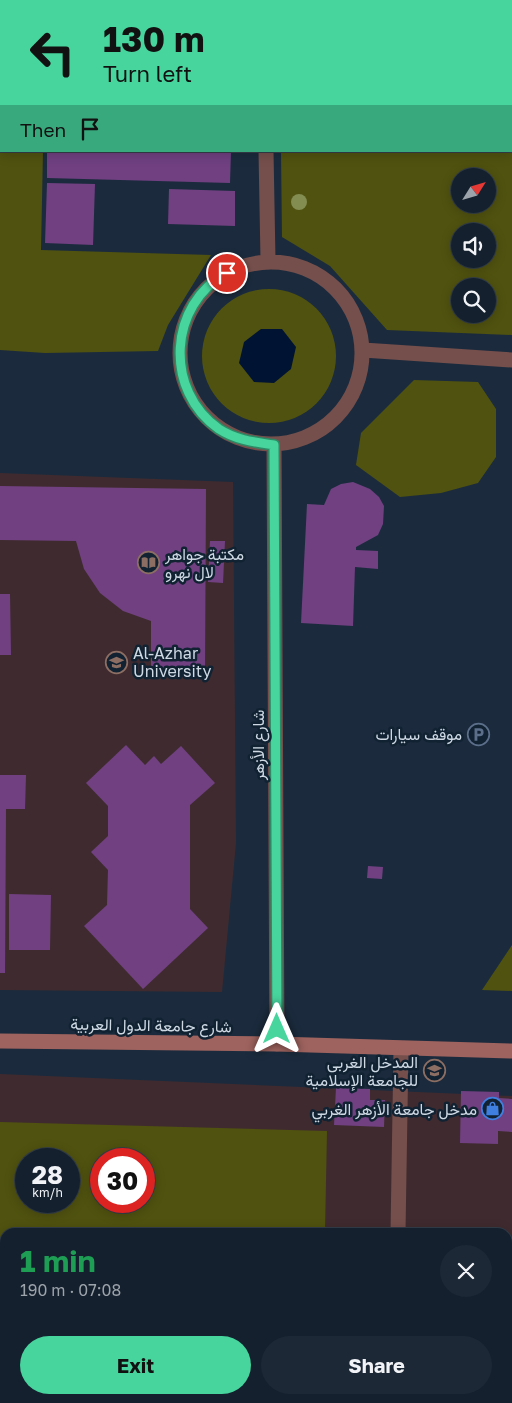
<!DOCTYPE html>
<meta charset="utf-8">
<style>
:root{--surface:#14202e;--page:#1d2836;--text:#f1f3f6;--muted:#9da3aa;--line:#333e4a;--accent:#47d49d}
body{margin:0;font-family:"Golos Text",Vazirmatn,sans-serif;background:var(--page);color:var(--text);height:100vh;display:flex;flex-direction:column;font-size:19px;white-space:nowrap}
*{box-sizing:border-box;margin:0}
p{font-size:16px;color:var(--muted)}
.icon{flex:none;width:28px;height:28px;fill:none;stroke:currentColor;stroke-width:2;stroke-linecap:round;stroke-linejoin:round}
.map{position:relative;flex:1;overflow:hidden}
.drawer{position:absolute;left:0px;top:1228px;width:512px;height:176px;display:flex;flex-direction:column;background:var(--surface);border-radius:15px 15px 0 0;box-shadow:0 2px 12px #0003,0 0 0 1px var(--line)}
.drawer>*{flex:none}
.banner{position:absolute;left:0px;top:0px;width:512px;height:152px;box-shadow:0 2px 12px #0003,0 0 0 1px var(--line);background:#47d49d;color:#111;overflow:hidden}
.needle{width:32px;rotate:53deg}
.controls{position:absolute;left:451px;top:168px;display:grid;gap:10px}
.controls a{display:grid;place-items:center;width:45px;height:45px;border-radius:50%;background:var(--surface);box-shadow:0 2px 12px #0003,0 0 0 1px var(--line);font-size:25px}
.speed{position:absolute;left:15px;top:1148px;display:flex;gap:10px;font-size:25px;font-weight:700;text-align:center}
.speed>*{display:grid;place-content:center;width:65px;height:65px;border-radius:50%;background:var(--surface);box-shadow:0 2px 12px #0003,0 0 0 1px var(--line);line-height:1}
.speed small{font-size:12px;font-weight:400}
.speed .limit{border:8px solid #d22;background:#fff;color:#111}
.pin{position:absolute;display:grid;place-items:center;width:42px;height:42px;color:#fff;margin:-21px;border:2px solid #fff;border-radius:50%;box-shadow:0 1px 5px #0007}
.me{position:absolute;width:55px;margin:-28px;rotate:0deg;stroke-linejoin:round;filter:drop-shadow(0 0 4px #0008)}
.turn{display:flex;align-items:center;gap:18px;height:105px;padding:0 20px;font-size:22px}
.turn .icon{width:65px;height:65px;stroke-width:2.5}
.turn b{display:block;font-size:35px;line-height:42px}
.then{display:flex;align-items:center;height:48px;padding:0 20px;background:#0003;gap:10px;font-size:19px}
.round{display:grid;place-items:center;flex:none;width:52px;height:52px;border-radius:26px;background:var(--page)}
.headline{display:flex;align-items:center;justify-content:space-between;height:85px;padding:0 20px}
h1{font-size:30px;font-weight:700;line-height:38px;color:#1e9e55}
.action{display:flex;gap:10px;margin-top:auto;padding:10px 20px}
.action a{flex:1;height:58px;border-radius:30px;background:var(--accent);color:#111;font-size:20px;font-weight:700;line-height:58px;text-align:center}
.action a+a{background:var(--page);color:var(--text)}
.map>svg:first-child{display:block}
</style>
<div class="map">
<svg width="512" height="1403" viewBox="0 0 512 1403">
<rect width="100%" height="100%" fill="#1b2b3d"/>
<!-- education -->
<path fill="#3f2b2f" fill-rule="evenodd" d="M 0,473 L 233,482 L 236,843 L 222,992 L 0,990 Z
M 0,1074 L 512,1096 L 512,1403 L 0,1403 ZM 26,1159 L 69,1159 L 69,1201 L 26,1201 ZM 101,1159 L 144,1159 L 144,1201 L 101,1201 ZM 5,1232 L 508,1232 L 508,1399 L 5,1399 Z"/>
<!-- green -->
<path fill="#505210" fill-rule="evenodd" d="M 0,0 L 47,0 L 1,1 L 1,151 L 43,151 L 41,250 L 211,255 L 168,325 L 158,351 L 45,353 L 0,350 Z
M 279,0 L 512,0 L 512,335 L 387,330 L 330,266 L 282,237 L 281,151 L 511,151 L 511,1 ZM 488,176 L 488,204 L 460,204 L 460,176 ZM 488,231 L 488,259 L 460,259 L 460,231 ZM 488,286 L 488,314 L 460,314 L 460,286 Z
M202 356a67 67 0 1 1 134 0a67 67 0 1 1-134 0Z
M 414,380 L 478,382 L 496,409 L 496,457 L 478,483 L 441,493 L 400,497 L 356,465 L 361,433 Z
M 512,945 L 512,991 L 482,990 Z
M 0,1122 L 327,1131 L 325,1232 L 5,1232 L 5,1399 L 321,1399 L 321,1403 L 0,1403 ZM 26,1159 L 69,1159 L 69,1201 L 26,1201 ZM 101,1159 L 144,1159 L 144,1201 L 101,1201 Z"/>
<!-- water -->
<path fill="#001333" d="M 261,329 L 282,329 L 296,347 L 291,369 L 274,383 L 254,382 L 239,363 L 244,342 Z"/>
<!-- building -->
<path fill="#704081" d="M 47,151 L 231,151 L 230,183 L 47,178 Z
M 47,183 L 95,184 L 93,245 L 45,243 Z
M 169,189 L 235,191 L 235,226 L 168,224 Z
M 353,482 L 370,489 L 379,497 L 384,506 L 383,524 L 378,535 L 356,547 L 356,550 L 378,551 L 378,569 L 355,567 L 353,626 L 301,623 L 307,504 L 324,505 L 331,489 L 341,484 Z
M 0,486 L 206,489 L 205,669 L 151,668 L 151,621 L 123,611 L 100,593 L 84,569 L 76,541 L 0,540 Z
M 210,541 L 225,541 L 223,583 L 208,582 Z
M 0,594 L 10,594 L 11,655 L 0,655 Z
M 126,745 L 145,765 L 154,756 L 161,764 L 181,746 L 215,783 L 190,805 L 190,909 L 208,928 L 143,989 L 84,926 L 107,905 L 108,870 L 91,852 L 108,836 L 108,806 L 86,783 Z
M 0,775 L 26,775 L 25,809 L 6,809 L 5,973 L 0,973 Z
M 368,866 L 383,867 L 382,879 L 367,878 Z
M 9,894 L 51,895 L 50,950 L 9,950 Z
M 336,1088 L 370,1089 L 370,1100 L 385,1100 L 384,1127 L 334,1125 Z
M 461,1091 L 499,1092 L 499,1098 L 512,1099 L 512,1132 L 498,1131 L 498,1144 L 460,1143 Z
M 508,1357 L 512,1358 L 510,1403 L 441,1403 L 442,1399 L 508,1399 Z"/>
<g fill="none" stroke-linecap="round" stroke-linejoin="round">
<!-- lane -->
<path stroke="#754f4c" stroke-width="15" d="M 398,1232 L 401,1049
M 395,1403 L 395,1399"/>
<!-- street -->
<path stroke="#754f4c" stroke-width="15" d="M 264,0 L 264,1
M 266,151 L 268,260
M180 353a91 91 0 1 1 182 0a91 91 0 1 1-182 0Z
M 363,350 L 512,360
M 274,445 L 277,1044"/>
<!-- secondary -->
<path stroke="#9e635e" stroke-width="15" d="M 0,1041 L 277,1044 L 512,1051"/>
</g>
<!-- trees -->
<circle fill="#838c51" cx="299" cy="202" r="8"/>
<g fill="none" stroke-linecap="round" stroke-linejoin="round">
<defs>
<path id="route" d="M 227,273 C 168,304 164,391 219,429 C 236,440 254,442 274,445 L 277,1029"/>
</defs>
<!-- route casing -->
<use href="#route" stroke="#2e8a66" stroke-width="12"/>
<!-- route -->
<use href="#route" stroke="#47d49d" stroke-width="9"/>
</g>
<!-- icons -->
<defs>
<symbol id="library-ring" viewBox="-11 -11 22 22"><circle r="9.5" fill="#112232" stroke="#8d6e63" stroke-width="1.5"/><path d="M-6-4Q-3-5.5-.7-3.5V5Q-3 3-6 4ZM6-4Q3-5.5 .7-3.5V5Q3 3 6 4Z" fill="#8d6e63"/></symbol>
<symbol id="university-ring" viewBox="-11 -11 22 22"><circle r="9.5" fill="#112232" stroke="#8d6e63" stroke-width="1.5"/><path d="M0-5L7-2L0 1L-7-2ZM-4 1L0 2.5L4 1V4Q0 6-4 4Z" fill="#8d6e63"/></symbol>
<symbol id="parking-ring" viewBox="-11 -11 22 22"><circle r="9.5" fill="#112232" stroke="#5c6f8a" stroke-width="1.5"/><path d="M-3.5-5.5H1a3.5 3.5 0 0 1 0 7H-1V5.5H-3.5ZM-1-3.4V-.6H.8a1.4 1.4 0 0 0 0-2.8Z" fill="#5c6f8a"/></symbol>
<symbol id="shop-ring" viewBox="-11 -11 22 22"><circle r="9.5" fill="#112232" stroke="#3f7fe0" stroke-width="1.5"/><path d="M-5-2.5h2.3a2.7 3.5 0 0 1 5.4 0H5L5.5 6h-11ZM-1.5-2.5h3a1.5 2.3 0 0 0-3 0Z" fill="#3f7fe0"/></symbol>
</defs>
<g fill-rule="evenodd">
<use href="#library-ring" x="136" y="550" width="25" height="25"/>
<use href="#university-ring" x="104" y="650" width="25" height="25"/>
<use href="#parking-ring" x="466" y="722" width="25" height="25"/>
<use href="#university-ring" x="422" y="1058" width="25" height="25"/>
<use href="#shop-ring" x="480" y="1096" width="25" height="25"/>
</g>
<g text-anchor="middle" dominant-baseline="central" stroke-width="5" stroke-linejoin="round" paint-order="stroke">
<!-- poi labels -->
<g font-size="16" fill="#ced9e4" stroke="#112232" text-anchor="end">
<text x="165" y="554" text-anchor="start">مكتبة جواهر<tspan x="165" dy="18">لال نهرو</tspan></text>
<text x="133" y="653" text-anchor="start">Al-Azhar<tspan x="133" dy="18">University</tspan></text>
<text x="462" y="734">موقف سيارات</text>
<text x="418" y="1062">المدخل الغربي<tspan x="418" dy="18">للجامعة الإسلامية</tspan></text>
<text x="477" y="1109">مدخل جامعة الأزهر الغربي</text>
</g>
<!-- street labels -->
<g font-size="16" fill="#ced9e4" stroke="#112232">
<text transform="translate(258 745) rotate(-90)">شارع الأزهر</text>
<text transform="translate(151 1025) rotate(1)">شارع جامعة الدول العربية</text>
</g>
</g>
</svg>
<div class="controls">
<a><svg class="needle" viewBox="-14 -14 28 28"><path d="M0-13l5 13h-10z" fill="#e53935"/><path d="M0 13l5-13h-10z" fill="#9da3aa"/></svg></a>
<a><svg class="icon" aria-label="sound" viewBox="0 0 24 24"><path d="M4 9h4l5-4v14l-5-4H4zM17 9q2 3 0 6"/></svg></a>
<a><svg class="icon" aria-label="search" viewBox="0 0 24 24"><circle cx="10" cy="10" r="6"/><path d="M15 15l6 6"/></svg></a>
</div>
<div class="speed"><div>28<small>km/h</small></div><div class="limit">30</div></div>
<div class="pin" style="left:227px;top:273px;background:#d93025"><svg class="icon" aria-label="arrive" viewBox="0 0 24 24"><path d="M6 21V4h12l-3 4 3 4H6"/></svg></div>
<svg class="me" style="left:277px;top:1029px" viewBox="-20 -20 40 40"><path d="M0-17L14 15 0 8-14 15z" fill="#47d49d" stroke="#fff" stroke-width="4"/></svg>
<div class="banner">
<div class="turn"><svg class="icon" aria-label="left" viewBox="0 0 24 24"><path d="M17 20v-9H6M10 6l-5 5 5 5"/></svg><div><b>130 m</b>Turn left</div></div>
<div class="then">Then<svg class="icon" aria-label="arrive" viewBox="0 0 24 24"><path d="M6 21V4h12l-3 4 3 4H6"/></svg></div>
</div>
<section class="drawer">
<div class="headline"><div><h1>1 min</h1><p>190 m · 07:08</p></div><a class="round"><svg class="icon" aria-label="close" viewBox="0 0 24 24"><path d="M6 6l12 12M18 6L6 18"/></svg></a></div>
<div class="action"><a>Exit</a><a>Share</a></div>
</section>
</div>
